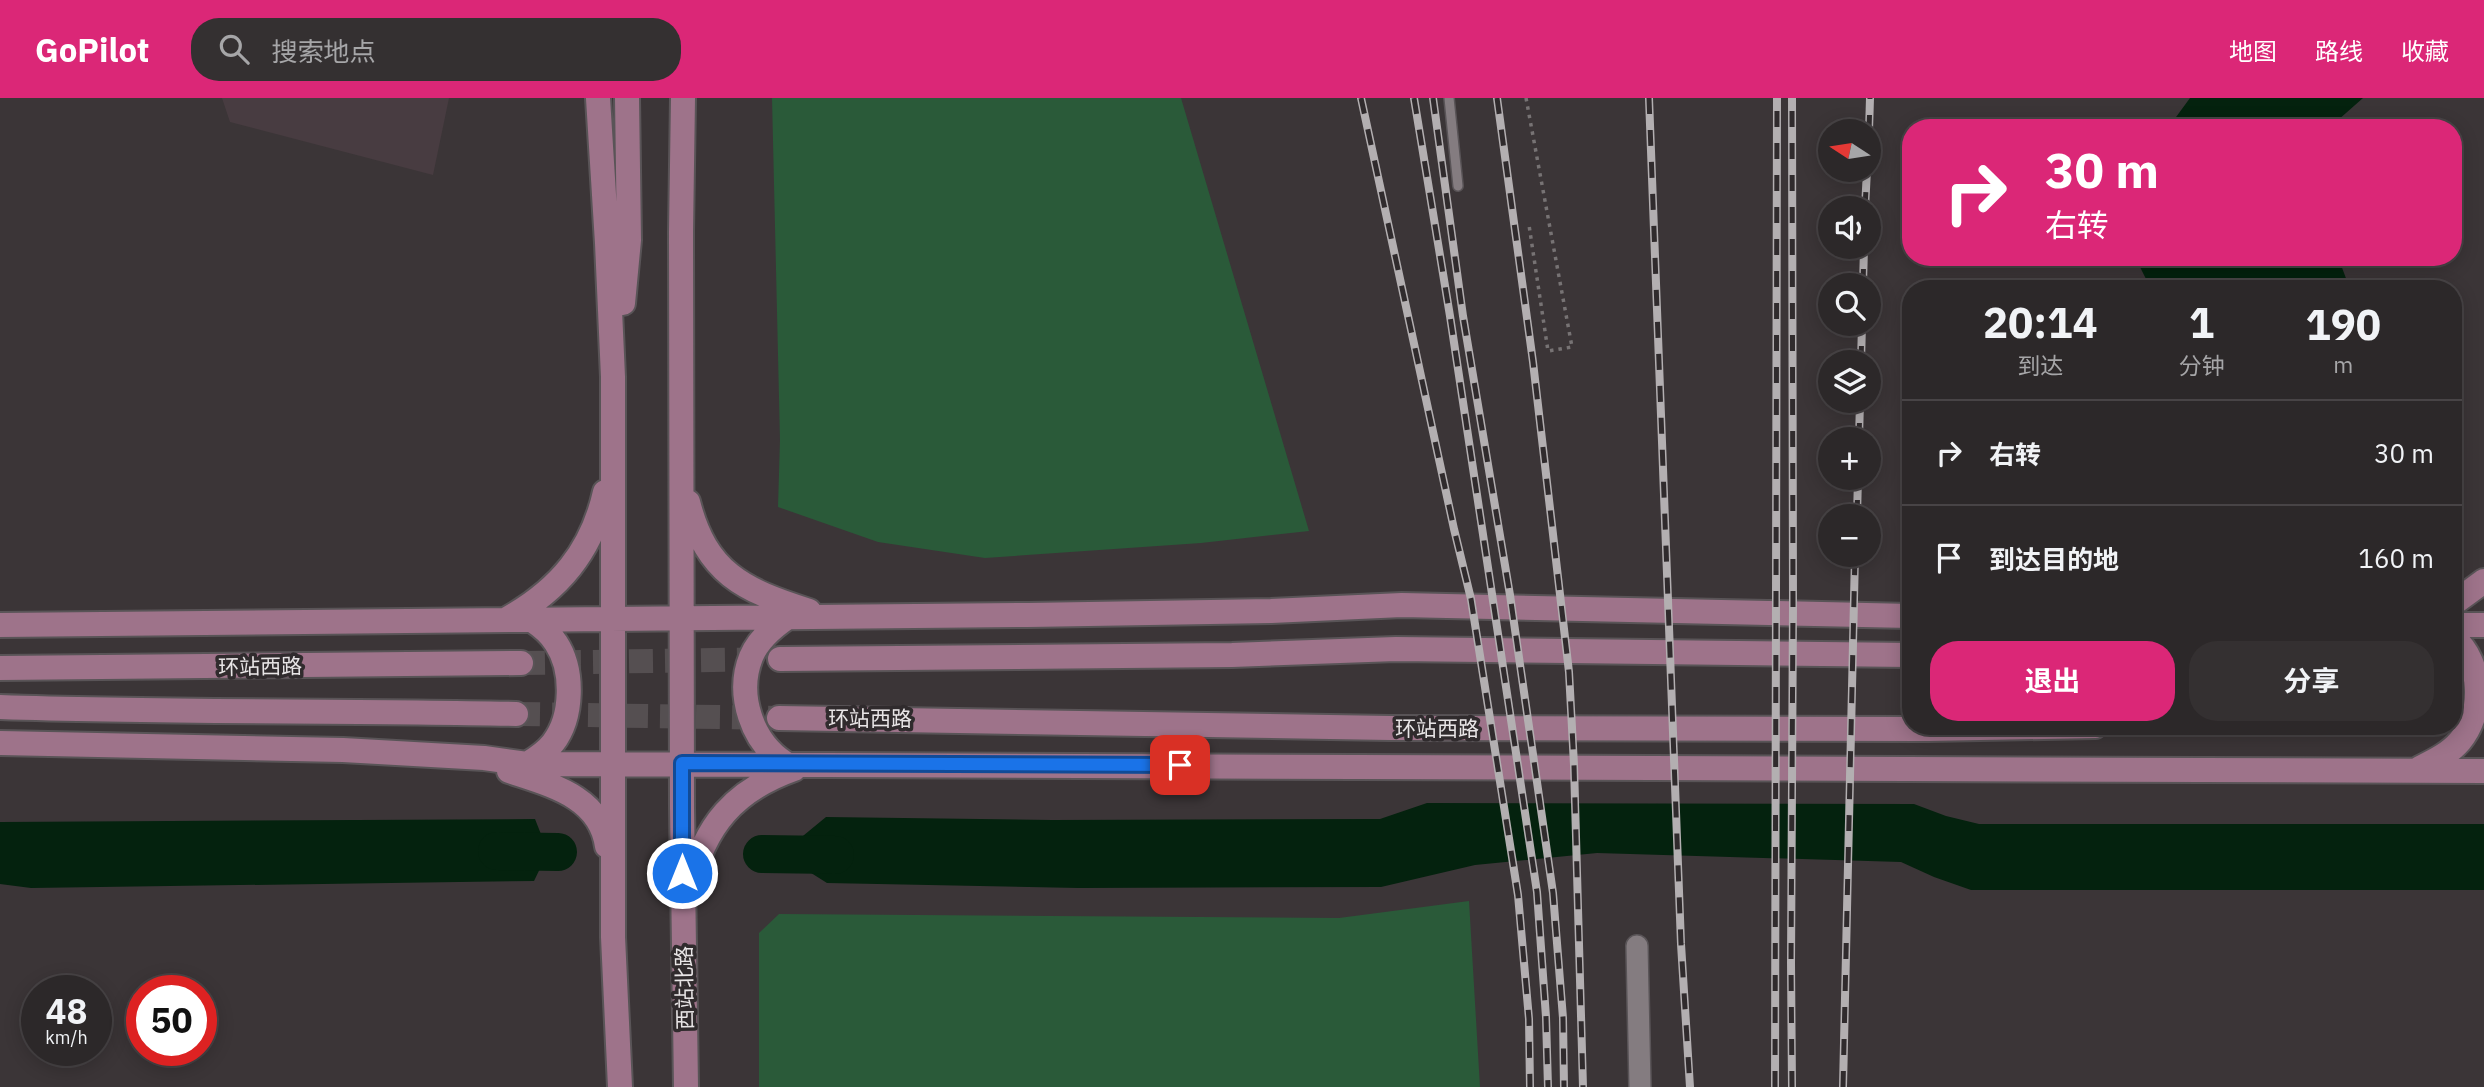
<!DOCTYPE html>
<html lang="zh">
<meta charset="utf-8">
<style>
:root{--surface:#2c2829;--page:#343031;--text:#f1f3f6;--muted:#a6a6a8;--line:#484446;--accent:#db2777}
body{margin:0;font-family:"IBM Plex Sans","Noto Sans SC",sans-serif;background:var(--page);color:var(--text);height:100vh;display:flex;flex-direction:column;font-size:26px;white-space:nowrap}
*{box-sizing:border-box;margin:0}
p{font-size:23px;color:var(--muted)}
.icon{flex:none;width:38px;height:38px;fill:none;stroke:currentColor;stroke-width:2;stroke-linecap:round;stroke-linejoin:round}
.map{position:relative;flex:1;overflow:hidden}
.details{position:absolute;left:1902px;top:182px;width:560px;height:455px;display:flex;flex-direction:column;background:var(--surface);border-radius:28px;box-shadow:0 4px 18px #0003,0 0 0 2px var(--line)}
.details>*{flex:none}
.banner{position:absolute;left:1902px;top:21px;width:560px;height:147px;border-radius:28px;box-shadow:0 4px 18px #0003,0 0 0 2px var(--line);background:#db2777;color:#fff;overflow:hidden}
.needle{width:46px;rotate:282deg}
.buttons{position:absolute;left:1818px;top:21px;display:grid;gap:14px}
.buttons a{display:grid;place-items:center;width:63px;height:63px;border-radius:50%;background:var(--surface);box-shadow:0 4px 18px #0003,0 0 0 2px var(--line);font-size:35px}
.speed{position:absolute;left:21px;top:877px;display:flex;gap:14px;font-size:35px;font-weight:700;text-align:center}
.speed>*{display:grid;place-content:center;width:91px;height:91px;border-radius:50%;background:var(--surface);box-shadow:0 4px 18px #0003,0 0 0 2px var(--line);line-height:1}
.speed small{font-size:18px;font-weight:400}
.speed .limit{border:10px solid #d22;background:#fff;color:#111}
.pin{position:absolute;display:grid;place-items:center;width:60px;height:60px;color:#fff;margin:-30px;border-radius:14px;box-shadow:0 4px 10px #0006}
.me{position:absolute;width:77px;margin:-38px;rotate:0deg;stroke-linejoin:round;filter:drop-shadow(0 0 5px #0008)}
.turn{display:flex;align-items:center;gap:24px;height:147px;padding:0 28px;font-size:32px}
.turn .icon{width:91px;height:91px;stroke-width:2.5}
.turn b{display:block;font-size:49px;line-height:60px}
.eta{display:flex;justify-content:space-evenly;align-items:center;height:119px;text-align:center}
.eta b{font-size:42px;font-weight:700;line-height:49px}
.cta{display:flex;gap:14px;margin-top:auto;padding:14px 28px}
.cta a{flex:1;height:80px;border-radius:28px;background:var(--accent);color:#fff;font-size:28px;font-weight:700;line-height:80px;text-align:center}
.cta a+a{background:var(--page);color:var(--text)}
ul{padding:0;list-style:none}
li{display:flex;align-items:center;gap:21px;height:105px;padding:0 28px;border-top:2px solid var(--line)}
li div{flex:1}
li b{display:block;font-size:26px}
li em{font-style:normal}
header{display:flex;align-items:center;gap:42px;box-sizing:border-box;height:98px;padding:0 35px;background:var(--accent);color:#fff}
header strong{font-size:33px}
nav{display:flex;gap:38px;margin-inline-start:auto;font-size:24px}
.search{width:490px;height:63px;background:var(--page);display:flex;align-items:center;gap:18px;box-sizing:border-box;padding:0 24px;border-radius:28px;color:var(--muted);font-size:26px}
.map>svg:first-child{display:block}
</style>
<header>
<strong>GoPilot</strong>
<div class="search"><svg class="icon" aria-label="search" viewBox="0 0 24 24"><circle cx="10" cy="10" r="6"/><path d="M15 15l6 6"/></svg>搜索地点</div>
<nav><a>地图</a><a>路线</a><a>收藏</a></nav>
</header>
<div class="map">
<svg width="2484" height="989" viewBox="0 0 2484 989">
<rect width="100%" height="100%" fill="#3b3537"/>
<!-- built -->
<path fill="#483c41" d="M 222,0 L 449,0 L 433,77 L 230,24 Z"/>
<!-- green -->
<path fill="#2a5a39" d="M 772,0 L 1181,0 L 1309,433 L 1201,445 L 985,460 L 878,444 L 778,409 L 780,342 Z
M 1469,803 L 1480,989 L 759,989 L 759,835 L 779,816 L 1339,820 Z"/>
<!-- water -->
<path fill="#04220e" d="M 2190,0 L 2363,0 L 2329,30 L 2168,30 Z
M 2135,159 L 2338,159 L 2350,191 L 2151,191 Z
M 1427,705 L 1914,706 L 1946,718 L 1979,726 L 2484,726 L 2484,792 L 1971,792 L 1934,779 L 1901,764 L 1597,755 L 1475,767 L 1381,789 L 1079,790 L 827,785 L 781,756 L 826,719 L 1052,722 L 1380,721 Z
M 535,721 L 548,754 L 534,783 L 31,790 L 0,786 L 0,724 Z"/>
<g fill="none" stroke-linecap="round" stroke-linejoin="round">
<!-- river -->
<path stroke="#04220e" stroke-width="38" d="M 497,753 L 558,754
M 762,756 L 835,757"/>
<!-- secondary-tunnel -->
<path stroke="#554f51" stroke-width="24" stroke-dasharray="24 12" stroke-linecap="butt" d="M 521,565 L 780,561
M 2454,577 L 2484,576
M 516,616 L 779,620"/>
<defs>
<path id="service" d="M 1449,0 L 1458,88"/>
<path id="tertiary" d="M 1637,848 L 1640,989"/>
<path id="secondary" d="M 598,0 L 607,145 L 613,279 L 613,839 L 620,989
M 683,0 L 681,134 L 682,709 L 686,989
M 623,205 L 629,142 L 627,0
M 688,404 C 706,475 743,492 809,513
M 2454,505 L 2484,483
M 507,521 C 559,492 592,453 605,394
M 0,527 L 1028,517 L 1271,513 L 1402,507 L 1911,518
M 2454,527 L 2484,527
M 780,561 L 1232,557 L 1396,551 L 1911,557
M 0,570 L 521,565
M 0,609 C 172,615 344,612 516,616
M 779,620 L 1390,630 L 1928,631 L 2095,628
M 0,645 L 343,652 L 484,660 L 527,666 C 1180,663 1832,668 2484,673
M 785,665 C 752,644 736,597 751,559 C 758,542 773,529 788,519
M 527,666 C 537,660 546,654 553,645 C 573,619 574,572 556,545 C 550,535 541,528 532,522
M 2420,670 C 2434,663 2449,656 2460,643 C 2484,614 2483,566 2454,540
M 509,673 C 550,687 600,698 607,748
M 690,789 C 704,727 735,692 794,671"/>
</defs>
<!-- service casing -->
<use href="#service" stroke="#595457" stroke-width="12"/>
<!-- tertiary casing -->
<use href="#tertiary" stroke="#595457" stroke-width="24"/>
<!-- secondary casing -->
<use href="#secondary" stroke="#595457" stroke-width="28"/>
<!-- path -->
<path stroke="#777374" stroke-width="3.5" stroke-dasharray="3.5 5" stroke-linecap="butt" d="M 1526,0 L 1572,249 L 1548,253 L 1529,127"/>
<!-- service -->
<use href="#service" stroke="#847c80" stroke-width="9"/>
<!-- tertiary -->
<use href="#tertiary" stroke="#847c80" stroke-width="21"/>
<!-- secondary -->
<use href="#secondary" stroke="#9e738a" stroke-width="24"/>
<defs>
<path id="rail" d="M 1361,0 L 1454,431 L 1471,501 L 1518,797 L 1529,921 L 1530,989
M 1414,0 L 1450,218 L 1537,794 L 1546,919 L 1548,989
M 1433,0 L 1463,218 L 1510,497 L 1553,795 L 1563,920 L 1564,989
M 1497,0 L 1533,264 L 1569,574 L 1574,667 L 1583,989
M 1649,0 L 1681,846 L 1690,989
M 1869,33 L 1870,0
M 1865,110 L 1867,72
M 1863,187 L 1864,149
M 1861,264 L 1862,226
M 1859,341 L 1860,303
M 1857,418 L 1858,380
M 1775,989 L 1777,0
M 1792,989 L 1791,865 L 1793,507 L 1792,0
M 1843,989 L 1855,457"/>
</defs>
<!-- rail casing -->
<use href="#rail" stroke="#b3afb1" stroke-width="8"/>
<!-- rail -->
<use href="#rail" stroke="#302b2d" stroke-width="5" stroke-dasharray="16" stroke-linecap="butt"/>
</g>
<g fill="none" stroke-linecap="round" stroke-linejoin="round">
<defs>
<path id="route" d="M 682,775 L 682,665 L 1180,667"/>
</defs>
<!-- route casing -->
<use href="#route" stroke="#114b97" stroke-width="18"/>
<!-- route -->
<use href="#route" stroke="#1a73e8" stroke-width="12"/>
</g>
<g text-anchor="middle" dominant-baseline="central" stroke-width="7" stroke-linejoin="round" paint-order="stroke">
<!-- street labels -->
<g font-size="21" fill="#e8e5e6" stroke="#302b2d">
<text transform="translate(260 568) rotate(-1)">环站西路</text>
<text x="870" y="620">环站西路</text>
<text x="1437" y="630">环站西路</text>
<text transform="translate(684 890) rotate(-91)">西站北路</text>
</g>
</g>
</svg>
<div class="buttons">
<a><svg class="needle" viewBox="-14 -14 28 28"><path d="M0-13l5 13h-10z" fill="#e53935"/><path d="M0 13l5-13h-10z" fill="#a6a6a8"/></svg></a>
<a><svg class="icon" aria-label="sound" viewBox="0 0 24 24"><path d="M4 9h4l5-4v14l-5-4H4zM17 9q2 3 0 6"/></svg></a>
<a><svg class="icon" aria-label="search" viewBox="0 0 24 24"><circle cx="10" cy="10" r="6"/><path d="M15 15l6 6"/></svg></a>
<a><svg class="icon" aria-label="layers" viewBox="0 0 24 24"><path d="M12 4l9 5-9 5-9-5zM3 14l9 5 9-5"/></svg></a>
<a>+</a>
<a>−</a>
</div>
<div class="speed"><div>48<small>km/h</small></div><div class="limit">50</div></div>
<div class="pin" style="left:1180px;top:667px;background:#d93025"><svg class="icon" aria-label="arrive" viewBox="0 0 24 24"><path d="M6 21V4h12l-3 4 3 4H6"/></svg></div>
<svg class="me" style="left:682px;top:775px" viewBox="-20 -20 40 40"><circle r="17" fill="#1a73e8" stroke="#fff" stroke-width="3"/><path d="M0-11L8 9 0 5-8 9z" fill="#fff"/></svg>
<div class="banner">
<div class="turn"><svg class="icon" aria-label="right" viewBox="0 0 24 24"><path d="M7 20v-9h11M14 6l5 5-5 5"/></svg><div><b>30 m</b>右转</div></div>
</div>
<section class="details">
<div class="eta">
<div><b>20:14</b><p>到达</p></div>
<div><b>1</b><p>分钟</p></div>
<div><b>190</b><p>m</p></div>
</div>
<ul>
<li><svg class="icon" aria-label="right" viewBox="0 0 24 24"><path d="M7 20v-9h11M14 6l5 5-5 5"/></svg><div><b>右转</b></div><em>30 m</em></li>
<li><svg class="icon" aria-label="arrive" viewBox="0 0 24 24"><path d="M6 21V4h12l-3 4 3 4H6"/></svg><div><b>到达目的地</b></div><em>160 m</em></li>
</ul>
<div class="cta"><a>退出</a><a>分享</a></div>
</section>
</div>
